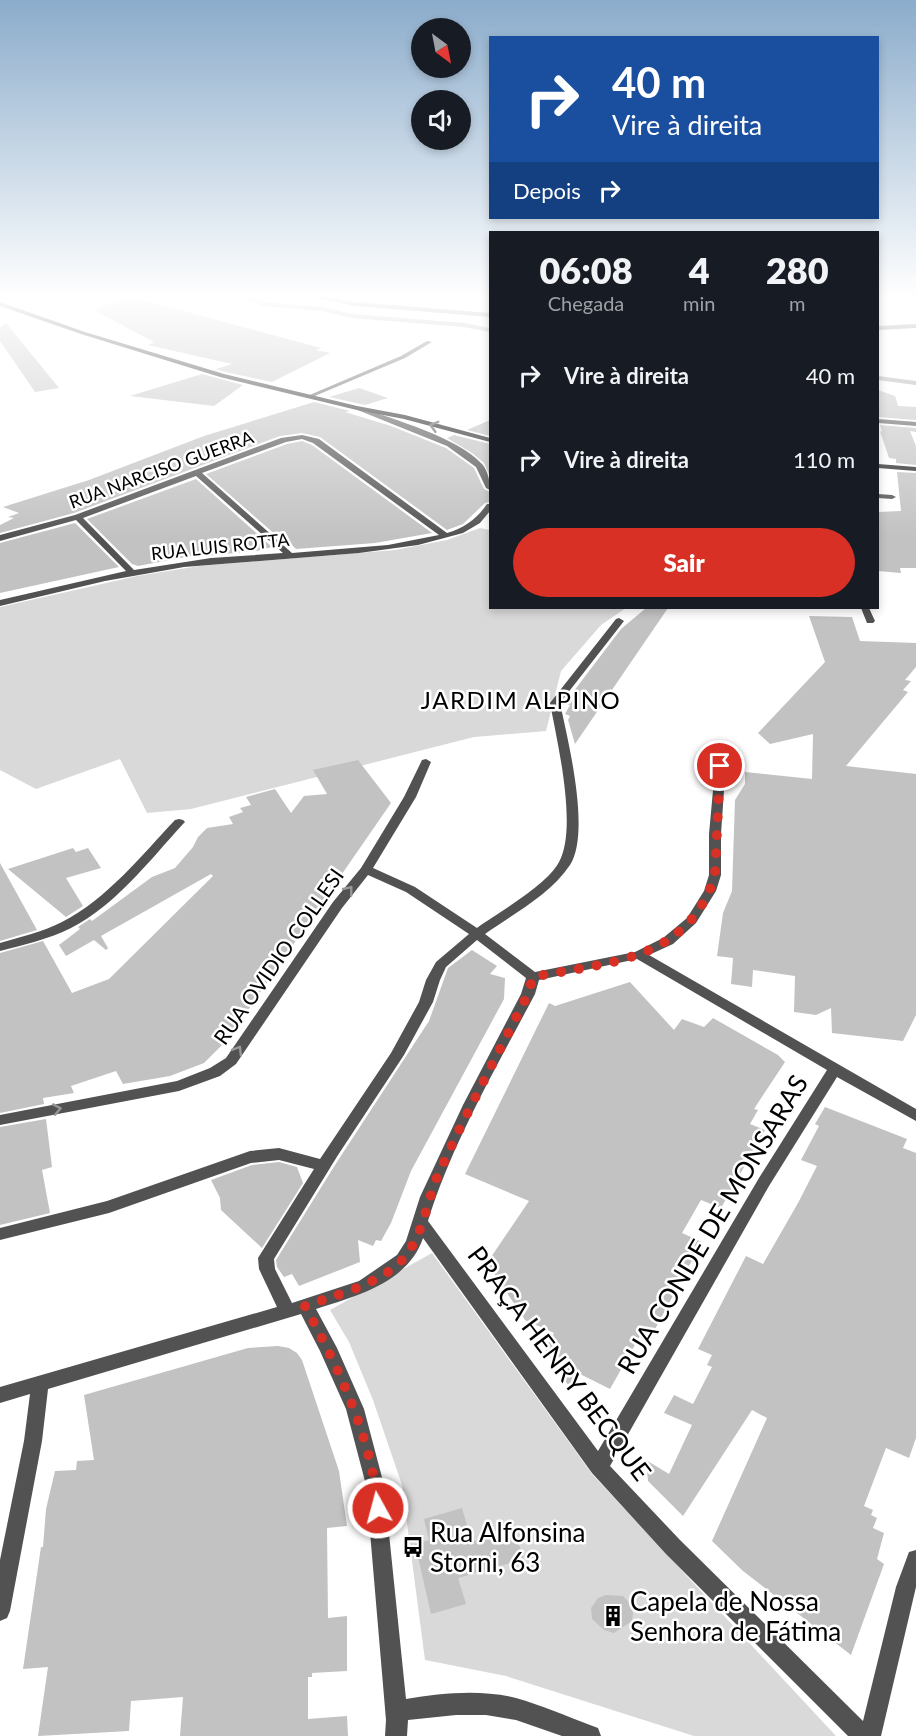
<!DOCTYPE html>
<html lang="pt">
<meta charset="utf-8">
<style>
:root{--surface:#171b24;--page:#242831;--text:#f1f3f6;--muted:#9ea1a6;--accent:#d93025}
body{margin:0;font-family:Lato,sans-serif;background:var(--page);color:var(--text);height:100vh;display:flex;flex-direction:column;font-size:22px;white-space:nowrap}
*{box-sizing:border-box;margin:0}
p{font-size:20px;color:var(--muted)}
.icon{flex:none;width:33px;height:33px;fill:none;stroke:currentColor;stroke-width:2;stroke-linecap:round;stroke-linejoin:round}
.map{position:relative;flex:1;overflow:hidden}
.side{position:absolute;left:489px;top:231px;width:390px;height:378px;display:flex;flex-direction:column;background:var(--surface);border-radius:0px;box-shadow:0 3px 9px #0003}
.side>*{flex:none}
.guide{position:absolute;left:489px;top:36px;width:390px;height:183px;border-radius:0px;box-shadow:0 3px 9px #0003;background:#1a4fa0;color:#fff;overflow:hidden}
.needle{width:39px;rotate:148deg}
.tools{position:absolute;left:411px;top:18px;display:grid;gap:12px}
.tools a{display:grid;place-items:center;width:60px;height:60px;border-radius:50%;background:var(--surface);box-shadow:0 3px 9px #0003;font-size:30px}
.pin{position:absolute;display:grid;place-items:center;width:51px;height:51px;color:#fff;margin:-26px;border:3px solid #fff;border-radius:50%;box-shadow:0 2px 6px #0007}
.me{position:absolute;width:66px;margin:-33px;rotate:353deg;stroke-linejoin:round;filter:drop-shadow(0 0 4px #0008)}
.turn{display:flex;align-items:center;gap:21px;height:126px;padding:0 24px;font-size:27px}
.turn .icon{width:78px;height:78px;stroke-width:2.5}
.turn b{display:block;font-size:42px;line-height:51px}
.then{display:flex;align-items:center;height:57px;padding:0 24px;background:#0003;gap:12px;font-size:22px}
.eta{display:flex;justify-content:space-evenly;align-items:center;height:102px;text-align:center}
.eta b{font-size:36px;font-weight:800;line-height:42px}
.button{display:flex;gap:12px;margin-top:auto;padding:12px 24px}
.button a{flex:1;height:69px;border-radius:36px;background:var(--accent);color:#fff;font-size:24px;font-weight:800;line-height:69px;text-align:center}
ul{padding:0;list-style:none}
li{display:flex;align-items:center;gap:18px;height:84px;padding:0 24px}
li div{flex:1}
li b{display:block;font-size:22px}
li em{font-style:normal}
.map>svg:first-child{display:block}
</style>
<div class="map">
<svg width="916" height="1736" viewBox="0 0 916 1736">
<rect width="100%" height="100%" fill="#fff"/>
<!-- green -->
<path fill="#d9d9d9" d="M 480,528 L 490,530 L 490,608 L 626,608 L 601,625 L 561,671 L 546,731 L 474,737 L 191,809 L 147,813 L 120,759 L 36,789 L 0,770 L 0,607 L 137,576 L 199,566 L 395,550 L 447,540 Z
M 432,1253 L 592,1474 L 836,1736 L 694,1736 L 506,1676 L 425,1660 L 402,1485 L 373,1400 L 349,1342 L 330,1310 Z"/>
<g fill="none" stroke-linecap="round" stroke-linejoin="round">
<!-- stream -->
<path stroke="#a0a0a0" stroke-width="4" d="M 242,295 L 263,304 L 323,309 L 352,316 L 464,325 L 490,330
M 878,378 L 916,383"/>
</g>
<!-- building -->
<path fill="#c2c2c2" d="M 132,297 L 321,348 L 316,350 L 330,353 L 272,382 L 225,372 L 216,369 L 232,364 L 148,345 L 154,342 L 94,310 Z
M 6,323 L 59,388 L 35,392 L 0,341 L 0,328 Z
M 202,374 L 243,385 L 214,406 L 130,396 Z
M 359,388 L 388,398 L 365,405 L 329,397 Z
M 878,390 L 895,396 L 898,406 L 916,407 L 916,420 L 878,417 Z
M 314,402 L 350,411 L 345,412 L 391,426 L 446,448 L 474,468 L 484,489 L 490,492 L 490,502 L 485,503 L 463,524 L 447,530 L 320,437 L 302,433 L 280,436 L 74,513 L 0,533 L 0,525 L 14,518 L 8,517 L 19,513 L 3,507 L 89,480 L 204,436 Z
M 490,420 L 490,436 L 467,430 Z
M 880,425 L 916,428 L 916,432 L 910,431 L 916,446 L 916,465 L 896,463 L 896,459 L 889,458 L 880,431 L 882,432 Z
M 454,435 L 490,444 L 490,476 L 484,463 L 472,453 L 447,438 Z
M 302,441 L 312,445 L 432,533 L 375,543 L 296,549 L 289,542 L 285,543 L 206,474 L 287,444 Z
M 897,472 L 916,473 L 916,568 L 900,568 L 901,573 L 878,571 L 878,512 L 901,511 Z
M 196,479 L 272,547 L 256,551 L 204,556 L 202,554 L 138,566 L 132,564 L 87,519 Z
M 75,523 L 119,567 L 0,593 L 0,543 Z
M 646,608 L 668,608 L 575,744 L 568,720 L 570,716 L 565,714 L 570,705 L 564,704 L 621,629 Z
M 809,616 L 852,617 L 860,641 L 916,643 L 916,667 L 905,680 L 911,681 L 903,690 L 908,692 L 846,766 L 916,774 L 916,1015 L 903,1041 L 832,1033 L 831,1008 L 816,1015 L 794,1012 L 795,976 L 753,970 L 752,987 L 731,984 L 733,958 L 717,956 L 723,913 L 732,891 L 735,800 L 745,784 L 745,772 L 812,779 L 813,734 L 770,744 L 758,733 L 825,662 Z
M 358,760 L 391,803 L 228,1039 L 204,1063 L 170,1076 L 123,1084 L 116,1071 L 71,1086 L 74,1093 L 43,1098 L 44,1104 L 0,1113 L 0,953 L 43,941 L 72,993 L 109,979 L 213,876 L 211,874 L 101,936 L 108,948 L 106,950 L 94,940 L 66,956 L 59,945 L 80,929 L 78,927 L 90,919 L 92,921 L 152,877 L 175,868 L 193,847 L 198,837 L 207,828 L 233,824 L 229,817 L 243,812 L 240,808 L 251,805 L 246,797 L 275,789 L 291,813 L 304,796 L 327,794 L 313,770 Z
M 73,848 L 76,852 L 88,848 L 101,868 L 66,878 L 83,906 L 66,917 L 8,869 Z
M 0,863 L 37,930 L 0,941 Z
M 472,950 L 497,966 L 490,974 L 505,978 L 504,999 L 411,1171 L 391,1223 L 381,1241 L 376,1240 L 373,1246 L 358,1240 L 360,1262 L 299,1286 L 292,1274 L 284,1277 L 277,1267 L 276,1260 L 335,1165 L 429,1021 L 448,968 Z
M 630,982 L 674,1030 L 682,1019 L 704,1027 L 713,1018 L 778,1055 L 785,1062 L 754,1109 L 758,1110 L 750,1124 L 765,1130 L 721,1208 L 701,1200 L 682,1233 L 702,1242 L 654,1331 L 645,1327 L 610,1389 L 578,1373 L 570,1388 L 545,1349 L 554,1333 L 525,1320 L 487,1263 L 529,1201 L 465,1174 L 549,1003 L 555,1006 Z
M 825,1107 L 907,1139 L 903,1148 L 916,1153 L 916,1438 L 909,1458 L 886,1448 L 864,1506 L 873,1510 L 871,1515 L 877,1518 L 873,1528 L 884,1533 L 877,1559 L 884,1564 L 851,1655 L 743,1571 L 712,1541 L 767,1418 L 752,1410 L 683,1516 L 648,1481 L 646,1460 L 669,1474 L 692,1425 L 664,1413 L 674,1395 L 693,1404 L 712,1367 L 707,1365 L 712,1355 L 698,1349 L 746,1256 L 763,1264 L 798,1203 L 817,1166 L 801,1160 L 819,1126 L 815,1124 Z
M 46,1119 L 52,1167 L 42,1170 L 50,1213 L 0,1225 L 0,1127 Z
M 279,1162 L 297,1167 L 303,1183 L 262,1248 L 221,1210 L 220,1198 L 211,1180 L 252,1165 Z
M 278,1346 L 289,1348 L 297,1353 L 302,1360 L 339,1471 L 347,1526 L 327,1528 L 328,1618 L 347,1616 L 347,1671 L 312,1673 L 312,1677 L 308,1677 L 308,1719 L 347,1716 L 348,1736 L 180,1736 L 183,1697 L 131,1701 L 129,1731 L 38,1736 L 48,1667 L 23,1669 L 41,1547 L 43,1547 L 46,1509 L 55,1471 L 76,1470 L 77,1461 L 94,1460 L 84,1395 L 248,1348 Z
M 462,1508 L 472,1542 L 514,1531 L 524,1559 L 458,1578 L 466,1604 L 431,1614 L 415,1544 L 429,1540 L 424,1519 Z
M 606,1595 L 623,1596 L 630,1603 L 633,1613 L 632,1621 L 614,1633 L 604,1630 L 592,1619 L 591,1608 L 598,1598 Z"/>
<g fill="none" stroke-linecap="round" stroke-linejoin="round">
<!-- service -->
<path fill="#525252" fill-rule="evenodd" d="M 427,341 L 432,342 L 405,358 L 310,398 L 305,397 L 401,356 Z
M 878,494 L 892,495 L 896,497 L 892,499 L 878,498 Z
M 861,608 L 869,608 L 875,621 L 873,623 L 867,623 Z"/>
<!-- minor -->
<path fill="#525252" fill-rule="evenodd" d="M 302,295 L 315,295 L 356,302 L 490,313 L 490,317 L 356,306 Z
M 916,324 L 916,328 L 878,330 L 878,326 Z
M 355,407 L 359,407 C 395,420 457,437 482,464 C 488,471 490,481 490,490 L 486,488 L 476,467 L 447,446 L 355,409 Z
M 878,419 L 916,422 L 916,426 L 878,423 Z
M 302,435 L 319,439 L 447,533 C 464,528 477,519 487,504 L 490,504 L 490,511 L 480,523 L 463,533 L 418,545 L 359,553 L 184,567 L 105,581 L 0,606 L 0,600 L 126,571 L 76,520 L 0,541 L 0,535 L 75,515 L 281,438 ZM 302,439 L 313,443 L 439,535 L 388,545 L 292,553 L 202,473 L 286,442 ZM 196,476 L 283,553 L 211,558 L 134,570 L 83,518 Z
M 619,618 L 624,621 L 560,703 C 568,741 591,832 570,865 C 550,895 513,914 485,934 L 535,972 L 635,952 L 663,938 L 687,918 L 704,891 L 709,875 L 709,834 L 717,747 L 718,745 L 726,745 L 727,747 L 721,834 L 721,875 L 716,891 L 696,923 L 673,944 L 649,955 L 916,1109 L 916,1121 L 837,1077 L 769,1186 L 610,1466 L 680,1540 L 863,1721 L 896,1587 L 909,1552 L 916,1550 L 916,1587 L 881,1736 L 848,1736 L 666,1554 L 592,1473 L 423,1238 C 408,1283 356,1296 316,1309 L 337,1348 L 364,1409 L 384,1485 L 406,1699 C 442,1693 480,1689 516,1698 C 541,1705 566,1716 590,1725 L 598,1728 L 601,1736 L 562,1736 L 516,1720 L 486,1715 L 456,1715 L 408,1720 L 407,1736 L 385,1736 L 386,1720 L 366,1485 L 346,1409 L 320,1351 L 301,1314 L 48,1389 L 42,1441 L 10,1611 L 7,1618 L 0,1621 L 0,1560 L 24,1441 L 30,1394 L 0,1403 L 0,1387 L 277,1307 L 259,1269 L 258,1258 L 314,1169 L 279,1160 L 251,1163 L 109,1213 L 0,1240 L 0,1228 L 107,1201 L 250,1151 L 279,1148 L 320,1159 L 391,1053 L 419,1002 L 426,980 L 436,962 L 469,934 L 406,892 L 368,875 L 342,908 L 236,1064 L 220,1076 L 179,1091 L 0,1125 L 0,1115 L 177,1081 L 210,1068 L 226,1058 L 333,902 L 361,868 L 404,797 L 422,760 L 426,759 L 431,762 L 416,797 L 373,868 L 415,887 L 477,928 C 499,912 547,885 559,862 C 578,828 557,741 550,703 L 616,619 ZM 477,940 L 526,978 L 521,994 L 463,1105 L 420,1197 L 406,1241 L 397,1255 L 359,1281 L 292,1303 L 275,1269 L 274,1259 L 338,1155 L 404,1055 L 433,1002 L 440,980 L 446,967 ZM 637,959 L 827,1070 L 759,1178 L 598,1451 L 428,1221 C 452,1143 497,1066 535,994 L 539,980 Z
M 179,819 L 183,820 L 185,822 L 183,824 C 149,861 116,905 71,928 C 49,939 23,945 0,951 L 0,943 C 21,937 42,932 62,922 C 107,899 141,856 175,820 Z"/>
<!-- secondary -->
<path fill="#1f1f1f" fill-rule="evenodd" d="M 0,302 L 85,332 L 224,374 L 357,406 L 405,415 L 490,438 L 490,442 L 404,419 L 357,410 L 220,377 L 81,334 L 0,306 Z
M 878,464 L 916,467 L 916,471 L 878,468 Z"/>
</g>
<!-- one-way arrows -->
<defs><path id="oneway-chevron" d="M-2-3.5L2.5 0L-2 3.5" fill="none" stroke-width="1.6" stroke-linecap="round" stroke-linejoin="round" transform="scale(1.5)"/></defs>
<use stroke="#626262" href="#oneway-chevron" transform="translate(434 426) rotate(-164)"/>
<g stroke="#979797">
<use href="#oneway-chevron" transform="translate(349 890) rotate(-51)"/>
<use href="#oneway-chevron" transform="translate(238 1050) rotate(-58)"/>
<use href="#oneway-chevron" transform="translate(57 1109) rotate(-11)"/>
</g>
<!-- sky -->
<linearGradient id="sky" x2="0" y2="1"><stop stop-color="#8baccb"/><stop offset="0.55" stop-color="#fff"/><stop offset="1" stop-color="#fff" stop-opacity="0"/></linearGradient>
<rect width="916" height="538" fill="url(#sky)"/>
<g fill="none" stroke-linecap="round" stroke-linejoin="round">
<!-- route -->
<path stroke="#d93025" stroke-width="10" stroke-dasharray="0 18" d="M 378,1508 C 371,1436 339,1369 305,1306 C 336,1295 381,1284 403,1259 C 423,1236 427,1201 438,1175 C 466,1113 498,1054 528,994 L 533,977 C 608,962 688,962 715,875 L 720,766"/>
</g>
<!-- icons -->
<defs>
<symbol id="bus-bare" viewBox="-9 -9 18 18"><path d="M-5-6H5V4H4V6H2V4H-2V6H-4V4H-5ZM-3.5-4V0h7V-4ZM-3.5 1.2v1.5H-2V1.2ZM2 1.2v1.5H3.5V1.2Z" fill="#000" stroke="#fff" stroke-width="2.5" paint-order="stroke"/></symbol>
<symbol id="building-bare" viewBox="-9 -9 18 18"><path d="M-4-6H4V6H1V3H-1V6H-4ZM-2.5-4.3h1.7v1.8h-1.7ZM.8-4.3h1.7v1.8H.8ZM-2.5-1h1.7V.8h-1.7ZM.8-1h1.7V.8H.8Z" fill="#000" stroke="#fff" stroke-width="2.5" paint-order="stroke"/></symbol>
</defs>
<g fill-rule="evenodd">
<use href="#bus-bare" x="398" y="1532" width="30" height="30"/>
<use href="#building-bare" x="598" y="1601" width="30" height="30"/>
</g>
<g text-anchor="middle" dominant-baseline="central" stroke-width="5" stroke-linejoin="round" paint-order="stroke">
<!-- far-street labels -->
<g font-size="18" fill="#000" stroke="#fff">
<text transform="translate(161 469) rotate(-20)">RUA NARCISO GUERRA</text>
<text transform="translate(220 546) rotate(-6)">RUA LUIS ROTTA</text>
</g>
<!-- street labels -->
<g font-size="21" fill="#000" stroke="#fff">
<text transform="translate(278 956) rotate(-55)">RUA OVIDIO COLLESI</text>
</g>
<!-- quarter labels -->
<g font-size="24" letter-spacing="1.5" fill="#000" stroke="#fff">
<text x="521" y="699">JARDIM ALPINO</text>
</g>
<!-- near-street labels -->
<g font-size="26" fill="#000" stroke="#fff">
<text transform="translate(712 1224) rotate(-59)">RUA CONDE DE MONSARAS</text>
<text transform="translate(560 1363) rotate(53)">PRAÇA HENRY BECQUE</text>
</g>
<!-- near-poi labels -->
<g font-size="26" fill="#000" stroke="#fff" text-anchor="start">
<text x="430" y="1532">Rua Alfonsina<tspan x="430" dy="30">Storni, 63</tspan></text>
<text x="630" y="1601">Capela de Nossa<tspan x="630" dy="30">Senhora de Fátima</tspan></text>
</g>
</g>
</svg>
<div class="tools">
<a><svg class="needle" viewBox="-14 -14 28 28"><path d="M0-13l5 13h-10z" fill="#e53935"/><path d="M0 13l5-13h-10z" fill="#9ea1a6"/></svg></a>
<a><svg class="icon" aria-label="sound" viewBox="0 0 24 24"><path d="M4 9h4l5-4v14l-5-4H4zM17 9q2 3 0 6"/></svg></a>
</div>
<div class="pin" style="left:720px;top:766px;background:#d93025"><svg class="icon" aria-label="arrive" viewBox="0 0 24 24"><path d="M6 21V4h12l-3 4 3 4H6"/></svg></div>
<svg class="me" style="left:378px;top:1508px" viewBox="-20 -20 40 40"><circle r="17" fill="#d93025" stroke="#fff" stroke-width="3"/><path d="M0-11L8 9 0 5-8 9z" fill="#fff"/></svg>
<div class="guide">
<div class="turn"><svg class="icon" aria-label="right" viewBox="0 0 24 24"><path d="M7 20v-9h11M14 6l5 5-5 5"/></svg><div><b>40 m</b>Vire à direita</div></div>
<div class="then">Depois<svg class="icon" aria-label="right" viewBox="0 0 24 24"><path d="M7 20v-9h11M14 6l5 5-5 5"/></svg></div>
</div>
<section class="side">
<div class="eta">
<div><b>06:08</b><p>Chegada</p></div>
<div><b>4</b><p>min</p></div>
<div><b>280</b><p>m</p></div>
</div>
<ul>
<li><svg class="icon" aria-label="right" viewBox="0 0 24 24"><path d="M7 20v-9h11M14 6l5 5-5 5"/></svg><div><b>Vire à direita</b></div><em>40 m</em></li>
<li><svg class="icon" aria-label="right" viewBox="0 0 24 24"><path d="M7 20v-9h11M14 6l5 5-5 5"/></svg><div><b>Vire à direita</b></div><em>110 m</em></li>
</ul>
<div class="button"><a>Sair</a></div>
</section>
</div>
